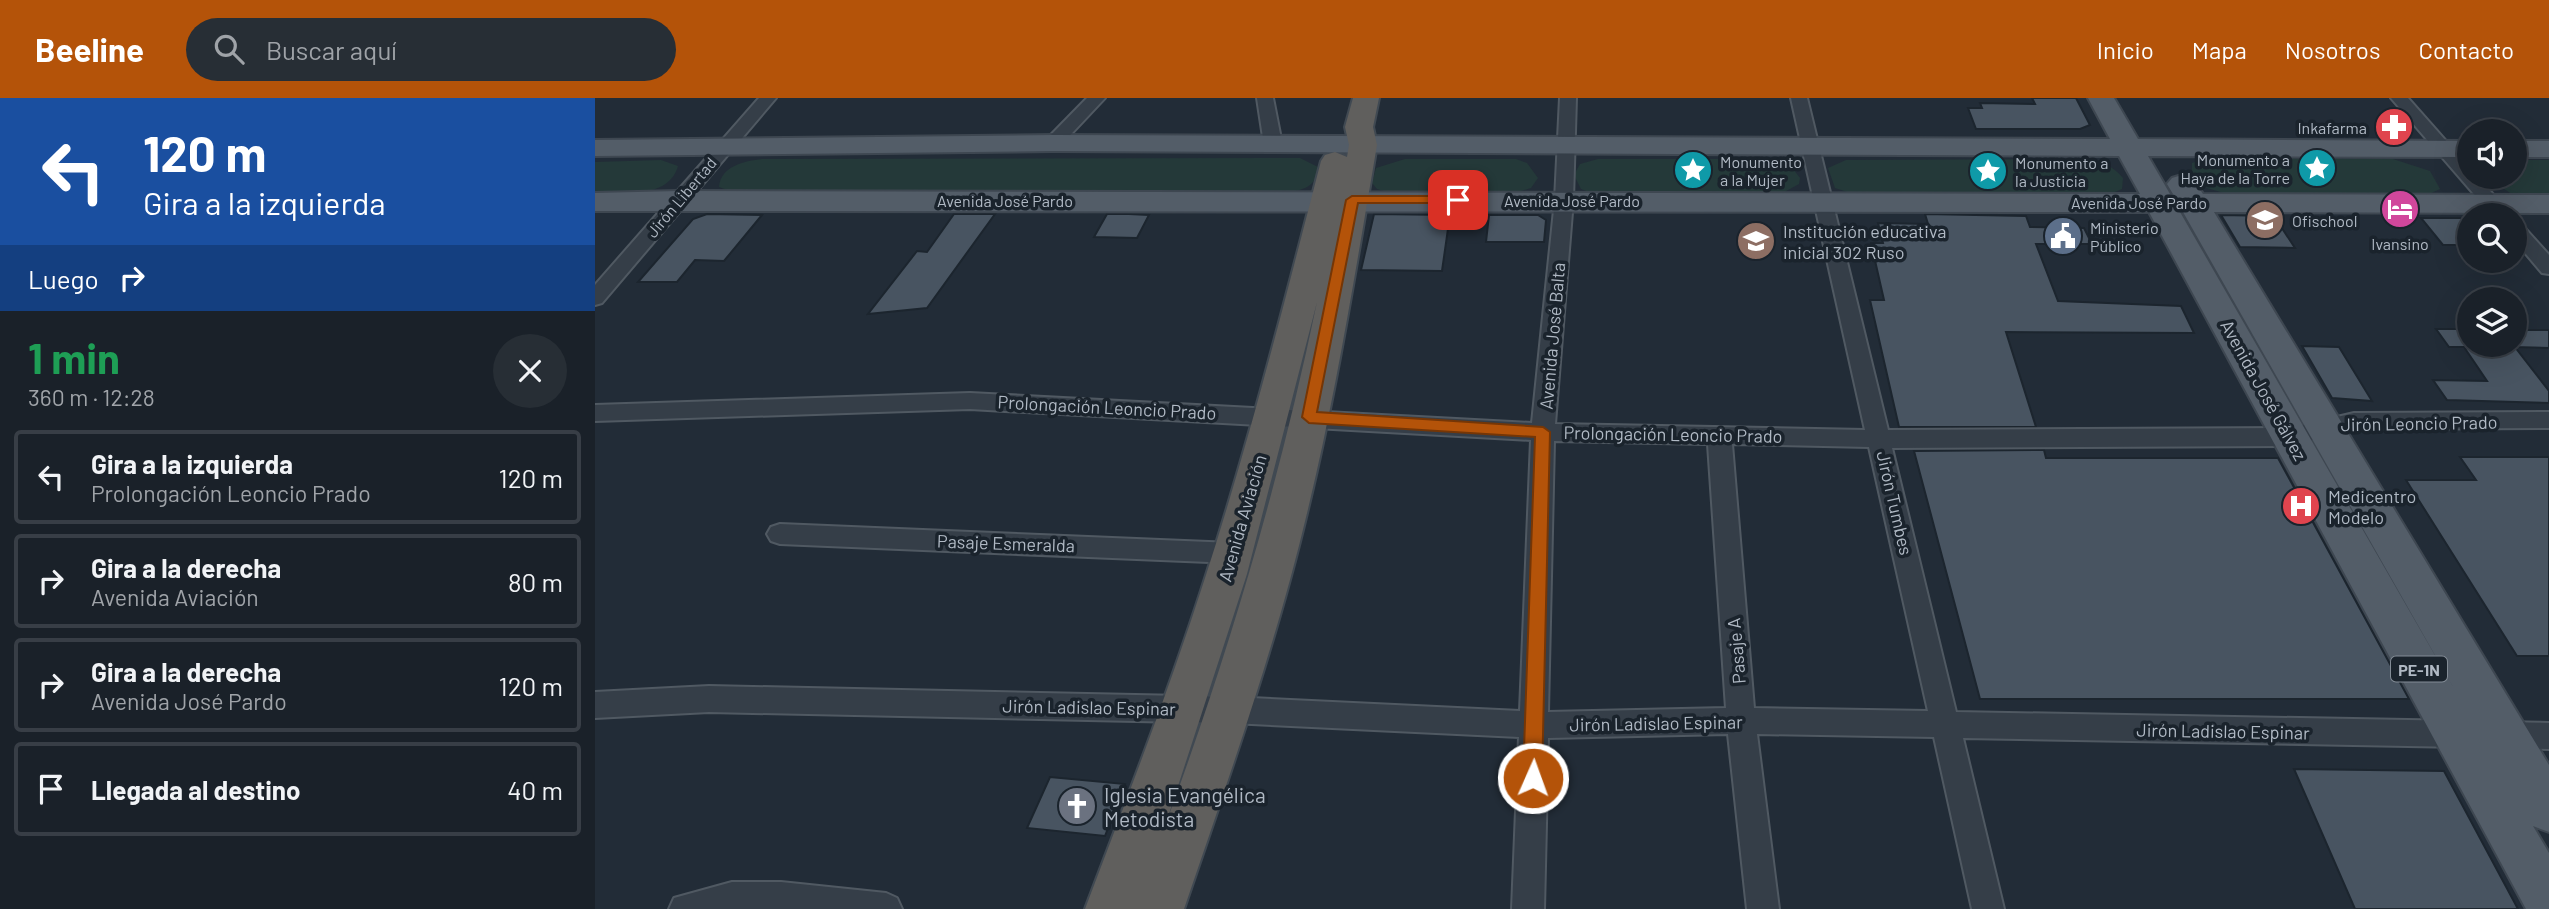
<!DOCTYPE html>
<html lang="es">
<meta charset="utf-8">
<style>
:root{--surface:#1a2129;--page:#272e35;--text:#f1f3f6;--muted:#9fa3a8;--line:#383e46;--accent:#b45309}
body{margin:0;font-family:Barlow,sans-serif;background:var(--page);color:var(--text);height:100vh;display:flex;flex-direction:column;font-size:26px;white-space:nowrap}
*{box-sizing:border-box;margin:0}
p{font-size:23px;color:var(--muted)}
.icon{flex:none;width:38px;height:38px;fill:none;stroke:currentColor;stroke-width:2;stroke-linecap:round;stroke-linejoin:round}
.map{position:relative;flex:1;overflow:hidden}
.sheet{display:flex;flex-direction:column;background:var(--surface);width:595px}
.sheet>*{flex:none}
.banner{background:#1a4fa0;color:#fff;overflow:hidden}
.fabs{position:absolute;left:1862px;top:21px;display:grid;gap:14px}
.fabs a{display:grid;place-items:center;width:70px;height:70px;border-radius:50%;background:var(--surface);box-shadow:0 7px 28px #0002,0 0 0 2px var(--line);font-size:35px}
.pin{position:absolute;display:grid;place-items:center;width:60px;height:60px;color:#fff;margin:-30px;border-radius:14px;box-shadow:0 4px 10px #0006}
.me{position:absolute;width:77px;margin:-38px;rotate:2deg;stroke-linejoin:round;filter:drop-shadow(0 0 5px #0008)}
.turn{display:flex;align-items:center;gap:24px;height:147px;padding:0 28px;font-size:32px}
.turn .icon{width:91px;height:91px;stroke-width:2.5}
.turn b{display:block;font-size:49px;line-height:60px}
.then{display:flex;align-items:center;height:66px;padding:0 28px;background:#0003;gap:14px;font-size:26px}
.round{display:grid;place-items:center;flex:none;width:74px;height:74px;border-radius:37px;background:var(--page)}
.summary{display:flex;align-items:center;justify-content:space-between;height:119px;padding:0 28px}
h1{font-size:42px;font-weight:700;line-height:52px;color:#1e9e55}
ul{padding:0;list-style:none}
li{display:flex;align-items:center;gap:21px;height:94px;margin:0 14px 10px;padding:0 14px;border:4px solid var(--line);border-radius:7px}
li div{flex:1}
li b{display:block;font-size:26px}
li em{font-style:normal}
header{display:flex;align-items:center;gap:42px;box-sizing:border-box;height:98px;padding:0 35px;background:var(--accent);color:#fff}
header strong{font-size:33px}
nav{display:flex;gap:38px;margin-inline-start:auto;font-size:24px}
.search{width:490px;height:63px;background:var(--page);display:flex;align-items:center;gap:18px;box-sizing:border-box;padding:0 24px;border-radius:38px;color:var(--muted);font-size:26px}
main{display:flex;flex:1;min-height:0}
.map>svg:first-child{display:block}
</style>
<header>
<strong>Beeline</strong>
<div class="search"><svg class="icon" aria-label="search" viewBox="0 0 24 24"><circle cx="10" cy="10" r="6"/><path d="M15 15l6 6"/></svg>Buscar aquí</div>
<nav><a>Inicio</a><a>Mapa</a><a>Nosotros</a><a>Contacto</a></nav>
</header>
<main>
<section class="sheet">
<div class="banner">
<div class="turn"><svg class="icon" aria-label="left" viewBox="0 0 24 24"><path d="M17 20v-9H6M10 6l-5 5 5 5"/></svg><div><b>120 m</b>Gira a la izquierda</div></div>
<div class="then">Luego<svg class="icon" aria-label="right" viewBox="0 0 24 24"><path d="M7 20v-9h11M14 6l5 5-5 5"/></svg></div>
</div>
<div class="summary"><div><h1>1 min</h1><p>360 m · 12:28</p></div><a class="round"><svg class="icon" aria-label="close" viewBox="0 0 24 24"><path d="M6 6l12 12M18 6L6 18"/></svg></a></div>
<ul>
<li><svg class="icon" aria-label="left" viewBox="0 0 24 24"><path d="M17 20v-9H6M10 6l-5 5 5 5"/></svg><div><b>Gira a la izquierda</b><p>Prolongación Leoncio Prado</p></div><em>120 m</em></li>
<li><svg class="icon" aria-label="right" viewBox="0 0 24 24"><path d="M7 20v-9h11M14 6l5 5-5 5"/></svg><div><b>Gira a la derecha</b><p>Avenida Aviación</p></div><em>80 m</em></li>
<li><svg class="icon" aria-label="right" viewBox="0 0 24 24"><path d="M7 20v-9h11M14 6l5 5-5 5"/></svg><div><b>Gira a la derecha</b><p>Avenida José Pardo</p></div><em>120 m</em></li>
<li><svg class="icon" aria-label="arrive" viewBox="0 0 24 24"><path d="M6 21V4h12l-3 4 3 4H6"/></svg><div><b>Llegada al destino</b></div><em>40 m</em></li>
</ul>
</section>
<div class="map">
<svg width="1954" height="811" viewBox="0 0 1954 811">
<rect width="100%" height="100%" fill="#222c37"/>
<!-- green -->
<path fill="#243939" d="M 705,60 L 723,69 C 722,89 708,92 690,95 L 137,94 L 124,89 C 126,68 149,63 167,61 Z
M 1611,60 L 1798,61 L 1835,73 L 1845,91 L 1832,97 L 1632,96 L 1612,90 L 1597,76 L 1597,65 Z
M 810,61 L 921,61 L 932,65 L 943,80 L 936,90 L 917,96 L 799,96 L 782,91 L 777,85 L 781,70 Z
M 1003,61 L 1174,61 L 1195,67 L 1205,80 L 1204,86 L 1184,97 L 1002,97 L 986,91 L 979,77 L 985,66 Z
M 1491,61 C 1507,64 1517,67 1528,80 L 1527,91 L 1513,97 L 1262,97 L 1240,90 L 1233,70 L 1251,62 Z
M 66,62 L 83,68 C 74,101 27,95 0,97 L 0,64 Z
M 1920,62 L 1954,62 L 1954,98 L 1917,96 L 1890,79 L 1920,79 Z"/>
<!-- building -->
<path fill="#485461" stroke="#1c252e" stroke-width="2" d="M 1437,0 L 1481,0 L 1495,27 L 1485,31 L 1381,31 L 1373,10 L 1387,10 L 1385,5 L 1440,6 Z
M 112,116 L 167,117 L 129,163 L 100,162 L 82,184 L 43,184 L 98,121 Z
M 359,116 L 400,116 L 332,210 L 273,216 L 322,153 L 332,154 Z
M 512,116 L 534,116 L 554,117 L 542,140 L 499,139 Z
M 779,116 L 855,117 L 847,173 L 766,172 Z
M 1330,116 L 1431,118 L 1435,129 L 1489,130 L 1497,146 L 1441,146 L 1463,203 L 1586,208 L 1599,235 L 1411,234 L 1441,329 L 1304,329 L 1275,202 L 1289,202 L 1276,145 L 1288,145 L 1283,125 L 1333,126 Z
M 894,117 L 943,117 L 951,122 L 949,144 L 891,144 Z
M 1626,117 L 1679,118 L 1700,150 L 1645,149 Z
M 1826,120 L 1874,120 L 1874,147 L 1848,147 Z
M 1841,231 L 1874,231 L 1874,247 L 1920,249 L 1920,232 L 1954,232 L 1954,250 L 1920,249 L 1954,293 L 1954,305 L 1852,302 L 1838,282 L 1892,283 L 1869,249 L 1854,249 Z
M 1707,248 L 1744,249 L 1777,303 L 1737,300 Z
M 1449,352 L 1451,360 L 1683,360 L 1814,601 L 1385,601 L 1319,353 Z
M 1865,359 L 1954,359 L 1954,558 L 1922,558 L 1811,382 L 1881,382 Z
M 1699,671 L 1849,673 L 1923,811 L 1760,811 Z
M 455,679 L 530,686 L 510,738 L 432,730 Z"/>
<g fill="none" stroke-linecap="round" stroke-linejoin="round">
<defs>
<path id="minor" d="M 164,0 L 181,0 L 7,205 L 0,207 L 0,187 Z
M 492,0 L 510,0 L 464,49 L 452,49 L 449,45 L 452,41 Z
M 662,0 L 678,0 L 687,46 L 684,50 L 678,51 L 669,46 Z
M 965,0 L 981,0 L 978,102 L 960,326 L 1270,332 L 1196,0 L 1212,0 L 1293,332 L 1695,330 L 1759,315 L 1954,314 L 1954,330 L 1759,331 L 1695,348 L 1297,350 L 1361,614 L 1867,623 L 1877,627 L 1881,636 L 1877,645 L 1867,649 L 1368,640 L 1409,811 L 1377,811 L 1339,639 L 1162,636 L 1184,811 L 1152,811 L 1133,636 L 953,640 L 949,811 L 917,811 L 924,639 L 636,625 L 114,614 L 0,620 L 0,594 L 114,588 L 636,599 L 925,613 L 936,342 L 375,311 L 0,323 L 0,307 L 375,295 L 937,325 L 960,102 ZM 959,343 L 1113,346 L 1131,610 L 953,614 ZM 1137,346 L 1274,349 L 1333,613 L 1159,610 Z
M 1796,0 L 1813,0 L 1874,69 L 1874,79 L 1883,79 L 1916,117 L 1897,117 Z
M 1920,125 L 1927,127 L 1954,157 L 1954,176 L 1947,175 L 1920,143 Z
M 185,426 L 638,445 L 647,448 L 651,455 L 647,462 L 638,465 L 185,446 L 176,443 L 172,436 L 176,429 Z
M 1904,624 L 1954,625 L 1954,651 L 1904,650 L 1894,646 L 1890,637 L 1894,628 Z
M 137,784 L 186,784 L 291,795 L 302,800 L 307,811 L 74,811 L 79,800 Z"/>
<path id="primary" d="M 1493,0 L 1519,0 L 1543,41 L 1874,43 L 1874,59 L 1553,58 L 1575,96 L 1578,96 L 1572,86 L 1577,80 L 1587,77 L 1597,80 L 1608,96 L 1954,97 L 1954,115 L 1619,114 L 1954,667 L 1954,734 L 1938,728 L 1954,755 L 1954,811 L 1931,811 L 1554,114 L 0,113 L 0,95 L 84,93 L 1545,96 L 1524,58 L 458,53 L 0,58 L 0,42 L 458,37 L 1515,41 ZM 1585,114 L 1588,114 L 1861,594 Z
M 1920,43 L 1954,43 L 1954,59 L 1920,59 Z"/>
<path id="trunk" d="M 758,0 L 784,0 L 778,29 L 782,47 C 761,169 742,291 713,411 C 681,547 634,679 589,811 L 490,811 C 532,700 575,590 611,477 C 655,341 690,202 726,63 L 730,57 L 740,54 L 752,59 L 754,47 L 750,29 ZM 722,204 C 684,386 634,554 570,728 L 652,476 Z"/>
</defs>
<!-- minor casing -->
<use href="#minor" stroke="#505962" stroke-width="4"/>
<!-- primary casing -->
<use href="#primary" stroke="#3e4751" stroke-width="4"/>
<!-- trunk casing -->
<use href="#trunk" stroke="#404952" stroke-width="4"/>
<!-- minor -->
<use href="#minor" fill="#353e48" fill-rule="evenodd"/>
<!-- primary -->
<use href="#primary" fill="#535d68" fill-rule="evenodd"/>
<!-- trunk -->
<use href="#trunk" fill="#605f5d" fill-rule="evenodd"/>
</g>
<!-- route -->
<path fill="#b45309" stroke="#753606" stroke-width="2" d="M 757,98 L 863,98 L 869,102 L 863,105 L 763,105 L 722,314 L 948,329 L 955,334 L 947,680 L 944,686 L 938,689 L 931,686 L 928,680 L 940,339 L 714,325 L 707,319 L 751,102 Z"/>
<!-- icons -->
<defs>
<symbol id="pharmacy-disc" viewBox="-11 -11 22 22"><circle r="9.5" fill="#e0444e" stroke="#1a232c"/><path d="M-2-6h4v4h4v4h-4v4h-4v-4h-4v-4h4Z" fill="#fff"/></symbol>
<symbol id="sight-disc" viewBox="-11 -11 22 22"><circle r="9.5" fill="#0f9aa8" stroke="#1a232c"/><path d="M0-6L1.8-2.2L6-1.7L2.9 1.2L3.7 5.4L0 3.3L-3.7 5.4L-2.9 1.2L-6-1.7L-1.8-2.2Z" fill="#fff"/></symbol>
<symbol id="hotel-disc" viewBox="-11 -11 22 22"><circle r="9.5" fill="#d1479c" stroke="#1a232c"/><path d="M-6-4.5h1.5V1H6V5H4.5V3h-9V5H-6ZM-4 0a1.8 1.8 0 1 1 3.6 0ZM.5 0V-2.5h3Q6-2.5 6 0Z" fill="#fff"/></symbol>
<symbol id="school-disc" viewBox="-11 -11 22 22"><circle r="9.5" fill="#8d6e63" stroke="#1a232c"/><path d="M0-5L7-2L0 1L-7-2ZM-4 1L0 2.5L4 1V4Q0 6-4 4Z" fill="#fff"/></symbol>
<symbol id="civic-disc" viewBox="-11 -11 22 22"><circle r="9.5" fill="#5c6f8a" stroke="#1a232c"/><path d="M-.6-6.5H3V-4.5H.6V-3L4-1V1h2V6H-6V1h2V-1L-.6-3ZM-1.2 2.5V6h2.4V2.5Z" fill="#fff"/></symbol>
<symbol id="hospital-disc" viewBox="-11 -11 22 22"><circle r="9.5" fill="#e0444e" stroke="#1a232c"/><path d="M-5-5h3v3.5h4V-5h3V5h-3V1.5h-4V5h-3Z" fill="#fff"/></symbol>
<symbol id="church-disc" viewBox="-11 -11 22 22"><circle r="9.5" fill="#6b7280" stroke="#1a232c"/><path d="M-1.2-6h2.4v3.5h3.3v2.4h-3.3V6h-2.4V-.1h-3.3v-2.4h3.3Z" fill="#fff"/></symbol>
</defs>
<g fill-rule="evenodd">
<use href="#pharmacy-disc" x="1777" y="7" width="44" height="44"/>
<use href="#sight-disc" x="1700" y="48" width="44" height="44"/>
<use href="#sight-disc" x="1076" y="50" width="44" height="44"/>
<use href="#sight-disc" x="1371" y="51" width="44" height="44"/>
<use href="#hotel-disc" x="1783" y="89" width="44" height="44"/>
<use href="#school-disc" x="1648" y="100" width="44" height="44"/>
<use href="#civic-disc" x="1446" y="116" width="44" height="44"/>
<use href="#school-disc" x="1139" y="121" width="44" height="44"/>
<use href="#hospital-disc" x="1684" y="386" width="44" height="44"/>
<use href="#church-disc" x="460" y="686" width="44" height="44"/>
</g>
<g text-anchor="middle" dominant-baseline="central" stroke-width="7" stroke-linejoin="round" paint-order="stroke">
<!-- far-poi labels -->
<g font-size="16" fill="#b0b9c4" stroke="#1a232c" text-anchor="start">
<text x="1772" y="29" text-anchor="end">Inkafarma</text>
<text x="1695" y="61" text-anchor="end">Monumento a<tspan x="1695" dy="18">Haya de la Torre</tspan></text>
<text x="1125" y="63">Monumento<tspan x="1125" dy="18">a la Mujer</tspan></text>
<text x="1420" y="64">Monumento a<tspan x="1420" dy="18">la Justicia</tspan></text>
<text x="1697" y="122">Ofischool</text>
<text x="1495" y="129">Ministerio<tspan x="1495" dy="18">Público</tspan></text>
<text x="1805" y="145" text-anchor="middle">Ivansino</text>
</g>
<!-- far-street labels -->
<g font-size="16" fill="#b0b9c4" stroke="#1a232c">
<text transform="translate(86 99) rotate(-50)">Jirón Libertad</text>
<text x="410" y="102">Avenida José Pardo</text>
<text x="977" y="102">Avenida José Pardo</text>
<text x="1544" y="104">Avenida José Pardo</text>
</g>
<!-- shield labels -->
<rect fill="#1a232c" stroke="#838c96" stroke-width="2" x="1796" y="558.5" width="56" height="25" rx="5"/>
<g font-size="16" font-weight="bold" fill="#b0b9c4">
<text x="1824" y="571">PE-1N</text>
</g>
<!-- poi labels -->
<g font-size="18" fill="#b0b9c4" stroke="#1a232c" text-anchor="start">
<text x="1188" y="133">Institución educativa<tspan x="1188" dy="21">inicial 302 Ruso</tspan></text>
<text x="1733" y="398">Medicentro<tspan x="1733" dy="21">Modelo</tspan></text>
</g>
<!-- street labels -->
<g font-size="18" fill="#b0b9c4" stroke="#1a232c">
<text transform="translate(957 238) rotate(-85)">Avenida José Balta</text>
<text transform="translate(1669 292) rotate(61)">Avenida José Gálvez</text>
<text transform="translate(512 309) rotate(3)">Prolongación Leoncio Prado</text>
<text transform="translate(1824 325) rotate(-1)">Jirón Leoncio Prado</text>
<text transform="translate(1078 336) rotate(1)">Prolongación Leoncio Prado</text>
<text transform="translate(1300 405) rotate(77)">Jirón Tumbes</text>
<text transform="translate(647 420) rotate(-74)">Avenida Aviación</text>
<text transform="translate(411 445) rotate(2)">Pasaje Esmeralda</text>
<text transform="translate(1141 553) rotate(-95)">Pasaje A</text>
<text transform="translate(494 609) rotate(1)">Jirón Ladislao Espinar</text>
<text transform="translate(1061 625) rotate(-1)">Jirón Ladislao Espinar</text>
<text transform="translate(1628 633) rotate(1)">Jirón Ladislao Espinar</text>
</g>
<!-- near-poi labels -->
<g font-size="21" fill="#b0b9c4" stroke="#1a232c" text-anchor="start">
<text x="509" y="696">Iglesia Evangélica<tspan x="509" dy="24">Metodista</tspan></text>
</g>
</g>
</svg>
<div class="fabs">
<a><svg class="icon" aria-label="sound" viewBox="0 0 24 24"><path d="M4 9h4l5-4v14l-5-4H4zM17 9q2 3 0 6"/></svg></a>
<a><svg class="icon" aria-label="search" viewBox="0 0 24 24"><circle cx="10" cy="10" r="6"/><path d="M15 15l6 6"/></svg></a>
<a><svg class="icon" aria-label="layers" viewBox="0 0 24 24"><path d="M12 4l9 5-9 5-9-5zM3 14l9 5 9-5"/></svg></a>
</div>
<div class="pin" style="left:863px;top:102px;background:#d93025"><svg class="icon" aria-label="arrive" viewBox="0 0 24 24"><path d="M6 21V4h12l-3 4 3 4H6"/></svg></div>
<svg class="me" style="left:938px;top:680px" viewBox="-20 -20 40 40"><circle r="17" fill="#b45309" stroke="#fff" stroke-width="3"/><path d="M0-11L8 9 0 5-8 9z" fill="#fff"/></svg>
</div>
</main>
